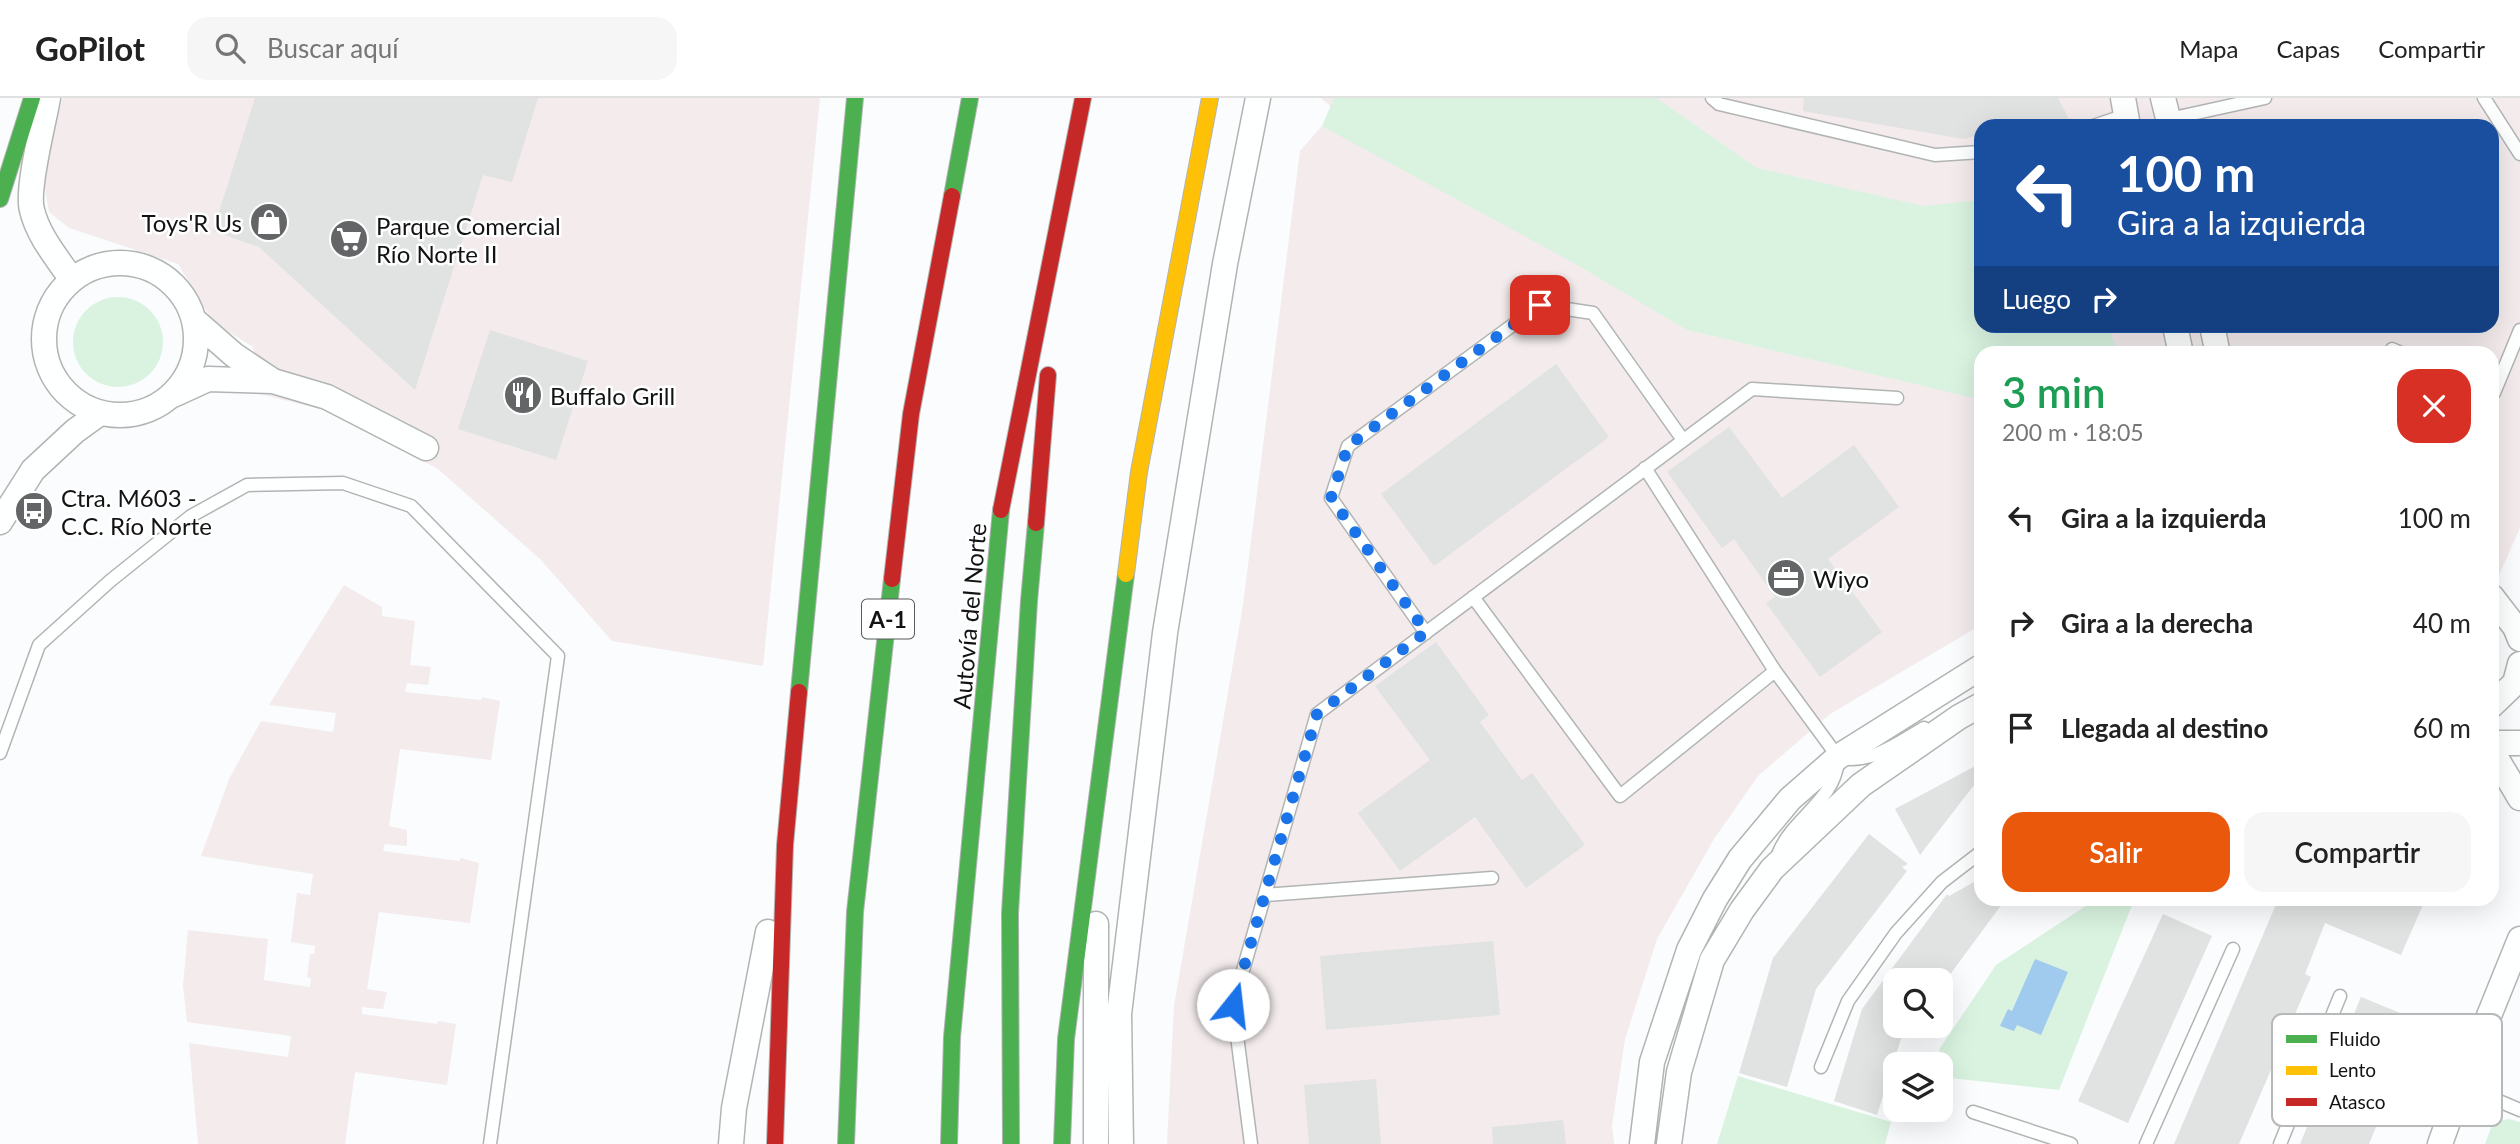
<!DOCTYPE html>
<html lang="es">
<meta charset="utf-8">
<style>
:root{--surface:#fff;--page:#f6f6f6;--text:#222;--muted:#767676;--line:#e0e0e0;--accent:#ea580c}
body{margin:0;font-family:Lato,sans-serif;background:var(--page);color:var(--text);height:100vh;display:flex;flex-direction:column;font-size:26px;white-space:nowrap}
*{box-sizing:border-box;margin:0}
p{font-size:23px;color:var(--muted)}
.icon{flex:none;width:38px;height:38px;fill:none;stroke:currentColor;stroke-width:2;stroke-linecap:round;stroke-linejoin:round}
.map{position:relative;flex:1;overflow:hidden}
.panel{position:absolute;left:1974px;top:248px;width:525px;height:560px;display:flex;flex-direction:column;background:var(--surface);border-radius:21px;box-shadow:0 7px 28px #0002}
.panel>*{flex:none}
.guide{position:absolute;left:1974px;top:21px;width:525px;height:214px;border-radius:21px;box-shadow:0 7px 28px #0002;background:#1a4fa0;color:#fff;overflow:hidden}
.fabs{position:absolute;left:1883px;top:870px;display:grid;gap:14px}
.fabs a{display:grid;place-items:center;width:70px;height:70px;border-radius:14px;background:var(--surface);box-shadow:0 7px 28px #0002;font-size:35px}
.pin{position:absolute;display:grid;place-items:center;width:60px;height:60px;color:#fff;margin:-30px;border-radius:14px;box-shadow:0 4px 10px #0006}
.me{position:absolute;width:77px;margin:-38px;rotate:16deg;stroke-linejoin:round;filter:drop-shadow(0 0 5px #0008)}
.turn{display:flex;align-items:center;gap:24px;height:147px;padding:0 28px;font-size:32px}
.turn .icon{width:91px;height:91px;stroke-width:2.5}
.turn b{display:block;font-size:49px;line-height:60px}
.then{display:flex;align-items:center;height:66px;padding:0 28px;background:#0003;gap:14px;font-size:26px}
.round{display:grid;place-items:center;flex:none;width:74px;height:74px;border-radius:21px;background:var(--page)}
.overview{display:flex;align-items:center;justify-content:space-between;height:119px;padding:0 28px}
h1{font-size:42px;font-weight:600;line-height:52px;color:#1e9e55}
.button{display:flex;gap:14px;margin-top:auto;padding:14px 28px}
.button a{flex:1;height:80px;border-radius:21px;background:var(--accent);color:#fff;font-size:28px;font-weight:600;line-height:80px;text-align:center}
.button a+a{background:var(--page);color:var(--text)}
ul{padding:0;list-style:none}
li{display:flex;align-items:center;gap:21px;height:105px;padding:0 28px}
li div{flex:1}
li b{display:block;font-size:26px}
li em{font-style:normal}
header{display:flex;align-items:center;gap:42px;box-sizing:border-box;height:98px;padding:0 35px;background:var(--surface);border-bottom:2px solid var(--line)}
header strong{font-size:33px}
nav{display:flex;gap:38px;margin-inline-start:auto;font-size:24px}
.search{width:490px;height:63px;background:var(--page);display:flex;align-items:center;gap:18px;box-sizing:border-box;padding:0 24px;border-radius:21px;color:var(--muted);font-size:26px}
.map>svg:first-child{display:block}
</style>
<header>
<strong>GoPilot</strong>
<div class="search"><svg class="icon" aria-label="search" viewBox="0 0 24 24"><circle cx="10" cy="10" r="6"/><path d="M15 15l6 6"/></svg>Buscar aquí</div>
<nav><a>Mapa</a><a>Capas</a><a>Compartir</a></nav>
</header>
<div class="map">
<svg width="2520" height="1046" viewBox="0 0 2520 1046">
<rect width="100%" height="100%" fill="#fafcfd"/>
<!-- commercial -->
<path fill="#f3ebec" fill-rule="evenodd" d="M 63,0 L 820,0 L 763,568 L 612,543 L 540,461 L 438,371 L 328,313 L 260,296 L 253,249 L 213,224 L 178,166 L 69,130 L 49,114 L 44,85 L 52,35 Z
M 1321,0 L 2520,0 L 2520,430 L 2492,493 L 2492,256 L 1981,256 L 1981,527 L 1830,616 L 1758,678 L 1714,741 L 1657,841 L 1625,941 L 1612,1028 L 1614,1046 L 1167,1046 L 1174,908 L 1243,507 L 1300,53 L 1322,28 L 1377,49 ZM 1981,28 L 2492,28 L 2492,228 L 1981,228 ZM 1672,223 L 1888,279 L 1687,232 Z
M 344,487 L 382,509 L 382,518 L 415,523 L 410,567 L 431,569 L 428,587 L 407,585 L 405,594 L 481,602 L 482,599 L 500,603 L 491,662 L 400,651 L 389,728 L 407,732 L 407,748 L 385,746 L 383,753 L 459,763 L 461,760 L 479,765 L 470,825 L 379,814 L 367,891 L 387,894 L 383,911 L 362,909 L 362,916 L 437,926 L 438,923 L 456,926 L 447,987 L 355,974 L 345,1046 L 198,1046 L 189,945 L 288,959 L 291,938 L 187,924 L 183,888 L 188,832 L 268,841 L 264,882 L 310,889 L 311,881 L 307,879 L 310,856 L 314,856 L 315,848 L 291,844 L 297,795 L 310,797 L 313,776 L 201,758 L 229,681 L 261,623 L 333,634 L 336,615 L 269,607 Z"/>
<!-- green -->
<path fill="#d9f3e0" d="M 1334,0 L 1656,0 L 1757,70 L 1923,108 L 1981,102 L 1981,228 L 2109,228 L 2117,255 L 1981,256 L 1981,307 L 1978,301 L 1687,232 L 1572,164 L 1322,28 Z
M73 244a45 45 0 1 1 90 0a45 45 0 1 1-90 0Z
M 2095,802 L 2134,802 L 2059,992 L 1941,979 L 1941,966 L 1937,966 L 1940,950 L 1996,867 Z
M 1738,978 L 1891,1024 L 1885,1046 L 1717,1046 Z
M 2509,1021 L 2520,1024 L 2520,1046 L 2485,1046 L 2493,1024 Z"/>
<!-- water -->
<path fill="#a0caee" d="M 2035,861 L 2068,874 L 2041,937 L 2017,927 L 2014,933 L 2000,928 L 2008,911 L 2012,913 Z"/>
<!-- building -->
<path fill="#e1e2e2" d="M 255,0 L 538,0 L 512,84 L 483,77 L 415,292 L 259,149 L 213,133 Z
M 1804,0 L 2058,0 L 2069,21 L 2030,28 L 1981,28 L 1981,37 L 1963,41 L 1803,13 Z
M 490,232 L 588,263 L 556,362 L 458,331 Z
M 1556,266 L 1609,339 L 1434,468 L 1381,396 Z
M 1729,329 L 1782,400 L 1854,347 L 1899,409 L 1828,461 L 1882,534 L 1820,579 L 1766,505 L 1775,499 L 1734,441 L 1722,450 L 1667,374 Z
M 1436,544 L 1489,617 L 1480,624 L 1522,682 L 1532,675 L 1585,747 L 1526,790 L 1475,719 L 1400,773 L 1358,715 L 1430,662 L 1375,588 Z
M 1981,665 L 1981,678 L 1920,757 L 1895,711 Z
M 1869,736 L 1908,766 L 1902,769 L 1907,773 L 1816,891 L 1787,989 L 1739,975 L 1773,860 Z
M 1981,780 L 1981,802 L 2005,802 L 1946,882 L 1895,882 L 1895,928 L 1905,928 L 1877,1017 L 1834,1003 L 1862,911 L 1947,796 L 1949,798 Z
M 2271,802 L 2425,802 L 2401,857 L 2325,825 L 2305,876 L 2311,879 L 2239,1046 L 2174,1046 L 2277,804 Z
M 2163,816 L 2212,838 L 2128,1025 L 2078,1003 Z
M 1493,843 L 1500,917 L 1326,932 L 1320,858 Z
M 2361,899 L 2420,923 L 2369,1046 L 2300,1046 Z
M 1376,981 L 1381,1046 L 1309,1046 L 1304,987 Z
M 1563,1022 L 1566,1046 L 1493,1046 L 1492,1029 Z"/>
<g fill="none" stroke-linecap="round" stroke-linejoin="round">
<defs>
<path id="lane" d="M 1712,0 L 1719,6 L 1935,57 L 1981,54
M 2484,0 L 2520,56
M 2169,21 L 2265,0
M 2093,28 L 2126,17
M 2392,251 L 2403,256
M 2492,294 L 2494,295 L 2520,232
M 1645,370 L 1775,573 L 1838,659 C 1869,668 1899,644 1924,630
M 1473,499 L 1620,698 L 1775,573
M 1426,535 L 1331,400 L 1348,348 L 1540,207 L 1593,215 L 1683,342
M 0,655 L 39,547 L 110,483 L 191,418 L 247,387 L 343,385 L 411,408 L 558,558 L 490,1046
M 1779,754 C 1794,719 1834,703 1838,663
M 1265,797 L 1492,780
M 1821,969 L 1848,903 L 1896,835 L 1942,784 L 1981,754
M 2461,987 L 2520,1012
M 1973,1014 L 2071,1046
M 1251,1046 L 1233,907 L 1317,616 L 1752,291 L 1897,300
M 2146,1046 L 2233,851
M 2280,1046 L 2340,898"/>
<path id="street" d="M 48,0 C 44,24 26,91 32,112 C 38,138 58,161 72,182
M 2123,0 L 2128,28
M 2163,0 L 2170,28
M44 241a76 76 0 1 1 152 0a76 76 0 1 1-152 0Z
M 194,222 L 234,257 L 273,283
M 2175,228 L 2181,256
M 2212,228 L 2218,256
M 173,297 L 208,281 L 273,283 L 327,299 L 426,350
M 0,424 L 33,372 L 75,333 L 100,315
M 2492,499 L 2515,529 L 2520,541
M 2492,607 L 2515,585 L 2520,566
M 2492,645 L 2520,645
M 2492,653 L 2520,700
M 1096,826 L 1096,1046
M 731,1046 L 734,1010 L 768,834
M 1121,1046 L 1119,916 L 1165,535 L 1225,166 L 1258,0
M 1642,1046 L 1652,964 L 1689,852 L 1715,801 L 1740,761 L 1790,701 L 1838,659 L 1981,569
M 1669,1046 L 1679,974 L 1712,862 L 1742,812 L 1772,771 L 1861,687 L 1959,619 L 1981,607
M 2440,1046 L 2461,987 L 2520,841"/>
<path id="fast" d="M 952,98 L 970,0
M 0,101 L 32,0
M 799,594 L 855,0
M 846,1046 L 855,814 L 892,481
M 949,1046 L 952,939 L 1001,412
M 1011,1046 L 1010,815 L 1029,503 L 1036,425
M 1062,1046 L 1066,941 L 1126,476"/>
<path id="slow" d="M 1126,476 L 1139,374 L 1210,0"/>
<path id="jam" d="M 1001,412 L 1083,0
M 1036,425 L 1048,277
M 892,481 L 911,316 L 952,98
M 775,1046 L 785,747 L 799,594"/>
</defs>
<!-- lane casing -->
<use href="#lane" stroke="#b2b4b4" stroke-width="15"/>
<!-- street casing -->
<use href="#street" stroke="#b2b4b4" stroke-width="27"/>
<!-- fast casing -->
<use href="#fast" stroke="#b2b4b4" stroke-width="18"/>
<!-- slow casing -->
<use href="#slow" stroke="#b2b4b4" stroke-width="18"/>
<!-- jam casing -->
<use href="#jam" stroke="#b2b4b4" stroke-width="18"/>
<!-- lane -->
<use href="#lane" stroke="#feffff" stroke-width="12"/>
<!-- street -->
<use href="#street" stroke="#feffff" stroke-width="24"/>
<!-- fast -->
<use href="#fast" stroke="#4caf50" stroke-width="16"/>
<!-- slow -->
<use href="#slow" stroke="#ffc107" stroke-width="16"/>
<!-- jam -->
<use href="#jam" stroke="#c62828" stroke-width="16"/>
</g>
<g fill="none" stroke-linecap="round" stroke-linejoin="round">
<!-- route -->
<path stroke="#1a73e8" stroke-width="12" stroke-dasharray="0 21.6" d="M 1233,907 L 1317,616 L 1426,534 L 1331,400 L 1348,348 L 1540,207"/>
</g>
<!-- icons -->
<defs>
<symbol id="shop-disc" viewBox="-11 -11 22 22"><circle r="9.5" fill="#636566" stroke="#fff"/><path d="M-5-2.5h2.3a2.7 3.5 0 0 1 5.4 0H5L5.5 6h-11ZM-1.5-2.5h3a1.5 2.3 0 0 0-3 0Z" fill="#fff"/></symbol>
<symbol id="supermarket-disc" viewBox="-11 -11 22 22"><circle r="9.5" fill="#636566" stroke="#fff"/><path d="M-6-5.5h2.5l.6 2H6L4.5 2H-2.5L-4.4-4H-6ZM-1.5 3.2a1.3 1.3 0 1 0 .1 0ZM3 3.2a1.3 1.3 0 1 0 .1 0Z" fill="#fff"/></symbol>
<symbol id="restaurant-disc" viewBox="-11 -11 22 22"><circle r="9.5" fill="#636566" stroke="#fff"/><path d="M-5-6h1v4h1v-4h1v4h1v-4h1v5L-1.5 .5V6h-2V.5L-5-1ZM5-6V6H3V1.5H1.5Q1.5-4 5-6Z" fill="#fff"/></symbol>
<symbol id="bus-disc" viewBox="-11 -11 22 22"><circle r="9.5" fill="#636566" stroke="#fff"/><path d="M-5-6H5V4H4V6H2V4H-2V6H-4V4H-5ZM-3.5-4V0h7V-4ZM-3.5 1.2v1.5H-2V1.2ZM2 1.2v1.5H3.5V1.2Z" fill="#fff"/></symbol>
<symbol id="office-disc" viewBox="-11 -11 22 22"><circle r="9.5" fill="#636566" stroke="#fff"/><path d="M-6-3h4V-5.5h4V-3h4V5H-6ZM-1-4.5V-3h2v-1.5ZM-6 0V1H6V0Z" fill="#fff"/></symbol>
</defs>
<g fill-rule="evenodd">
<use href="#shop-disc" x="247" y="102" width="44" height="44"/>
<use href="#supermarket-disc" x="327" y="119" width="44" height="44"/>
<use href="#restaurant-disc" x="501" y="275" width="44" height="44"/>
<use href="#bus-disc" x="12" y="391" width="44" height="44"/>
<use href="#office-disc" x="1764" y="458" width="44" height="44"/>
</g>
<g text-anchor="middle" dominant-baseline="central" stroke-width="5" stroke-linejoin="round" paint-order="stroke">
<!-- shield labels -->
<rect fill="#fff" stroke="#595a5a" stroke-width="2" x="862" y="501.5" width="52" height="39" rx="5"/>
<g font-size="23" font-weight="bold" fill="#121314">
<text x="888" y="521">A-1</text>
</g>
<!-- poi labels -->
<g font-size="24" fill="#121314" stroke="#fff" text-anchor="start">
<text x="242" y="124" text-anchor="end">Toys'R Us</text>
<text x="376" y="127">Parque Comercial<tspan x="376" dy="28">Río Norte II</tspan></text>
<text x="550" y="297">Buffalo Grill</text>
<text x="61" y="399">Ctra. M603 -<tspan x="61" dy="28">C.C. Río Norte</tspan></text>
<text x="1813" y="480">Wiyo</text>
</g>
<!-- street labels -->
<g font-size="24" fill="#121314" stroke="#fff">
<text transform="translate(969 518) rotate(-85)">Autovía del Norte</text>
</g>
</g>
<!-- legend -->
<rect x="2272" y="916" width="230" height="112" rx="10" fill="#fff" stroke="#b8b8b8" stroke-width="2"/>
<rect x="2286" y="937" width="31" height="8" fill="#4caf50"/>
<rect x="2286" y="968" width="31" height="9" fill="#ffc107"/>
<rect x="2286" y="1000" width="31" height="8" fill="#c62828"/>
<g font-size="19" fill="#121314">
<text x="2329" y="948">Fluido</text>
<text x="2329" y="979">Lento</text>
<text x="2329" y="1011">Atasco</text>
</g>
</svg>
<div class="fabs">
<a><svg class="icon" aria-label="search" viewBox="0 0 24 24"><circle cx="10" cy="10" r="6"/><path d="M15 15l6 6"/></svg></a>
<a><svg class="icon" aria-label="layers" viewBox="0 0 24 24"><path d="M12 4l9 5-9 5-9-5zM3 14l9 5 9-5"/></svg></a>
</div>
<div class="pin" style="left:1540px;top:207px;background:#d93025"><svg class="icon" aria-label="arrive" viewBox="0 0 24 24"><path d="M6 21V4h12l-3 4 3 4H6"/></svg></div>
<svg class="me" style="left:1233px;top:907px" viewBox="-20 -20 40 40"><circle r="19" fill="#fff"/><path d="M0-13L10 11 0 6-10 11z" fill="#1a73e8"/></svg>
<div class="guide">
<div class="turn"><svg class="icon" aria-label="left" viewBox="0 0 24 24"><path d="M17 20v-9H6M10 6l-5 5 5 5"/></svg><div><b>100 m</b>Gira a la izquierda</div></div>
<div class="then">Luego<svg class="icon" aria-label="right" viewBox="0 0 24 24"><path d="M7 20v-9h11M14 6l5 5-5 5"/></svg></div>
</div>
<section class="panel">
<div class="overview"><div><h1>3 min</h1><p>200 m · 18:05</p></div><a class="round" style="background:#d93025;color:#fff"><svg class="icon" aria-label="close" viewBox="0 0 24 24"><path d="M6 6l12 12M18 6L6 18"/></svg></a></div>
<ul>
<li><svg class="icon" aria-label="left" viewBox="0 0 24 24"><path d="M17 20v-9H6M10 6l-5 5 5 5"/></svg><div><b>Gira a la izquierda</b></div><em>100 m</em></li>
<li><svg class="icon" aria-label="right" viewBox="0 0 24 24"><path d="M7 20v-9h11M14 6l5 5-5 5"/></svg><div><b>Gira a la derecha</b></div><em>40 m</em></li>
<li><svg class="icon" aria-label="arrive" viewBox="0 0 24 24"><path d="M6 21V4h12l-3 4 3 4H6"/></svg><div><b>Llegada al destino</b></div><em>60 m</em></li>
</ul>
<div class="button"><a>Salir</a><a>Compartir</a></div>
</section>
</div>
